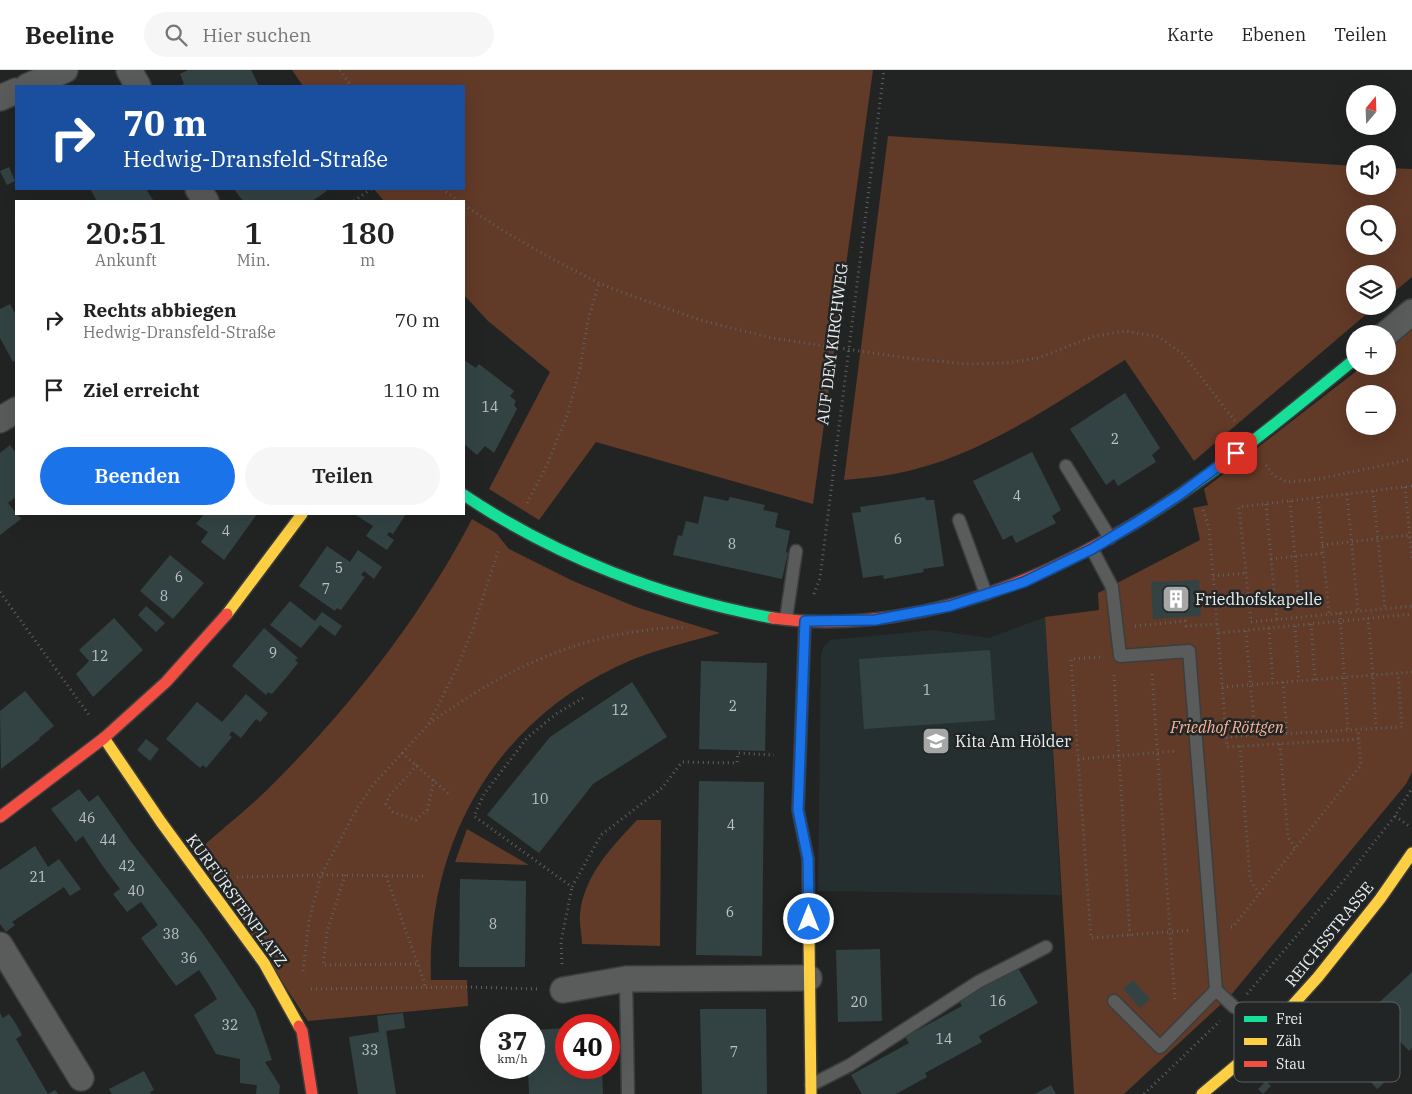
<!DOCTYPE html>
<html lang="de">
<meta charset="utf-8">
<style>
:root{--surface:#fff;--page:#f6f6f6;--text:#222;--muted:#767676;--line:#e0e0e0;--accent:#1a73e8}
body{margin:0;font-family:"IBM Plex Serif",serif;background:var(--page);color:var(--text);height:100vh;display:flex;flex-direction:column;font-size:19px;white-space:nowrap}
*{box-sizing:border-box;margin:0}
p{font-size:16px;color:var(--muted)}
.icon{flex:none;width:28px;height:28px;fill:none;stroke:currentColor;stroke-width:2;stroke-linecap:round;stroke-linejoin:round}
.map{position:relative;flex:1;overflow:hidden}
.side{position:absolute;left:15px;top:130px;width:450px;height:315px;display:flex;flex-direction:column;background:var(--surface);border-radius:0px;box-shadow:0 5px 20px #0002}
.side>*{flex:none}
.hud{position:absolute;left:15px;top:15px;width:450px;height:105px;border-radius:0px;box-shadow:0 5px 20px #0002;background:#1a4fa0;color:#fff;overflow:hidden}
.needle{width:32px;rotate:19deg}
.tools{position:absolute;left:1346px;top:15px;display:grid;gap:10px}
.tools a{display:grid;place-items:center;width:50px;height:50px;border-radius:50%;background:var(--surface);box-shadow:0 5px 20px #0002;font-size:25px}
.speed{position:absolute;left:480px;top:944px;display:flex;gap:10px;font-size:25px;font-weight:700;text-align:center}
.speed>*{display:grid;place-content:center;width:65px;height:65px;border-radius:50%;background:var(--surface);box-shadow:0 5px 20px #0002;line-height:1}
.speed small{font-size:12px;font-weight:400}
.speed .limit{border:8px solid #d22;background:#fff;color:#111}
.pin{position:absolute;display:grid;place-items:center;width:42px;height:42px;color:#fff;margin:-21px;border-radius:10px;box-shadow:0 2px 8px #0006}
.me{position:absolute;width:55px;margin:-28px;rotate:0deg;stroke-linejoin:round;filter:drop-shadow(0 0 4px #0008)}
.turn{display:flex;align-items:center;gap:18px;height:105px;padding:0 25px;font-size:22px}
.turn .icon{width:65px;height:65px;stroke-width:2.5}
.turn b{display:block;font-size:35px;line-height:42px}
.eta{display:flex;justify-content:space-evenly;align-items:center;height:85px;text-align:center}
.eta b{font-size:30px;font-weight:600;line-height:35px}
.button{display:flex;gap:10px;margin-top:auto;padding:10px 25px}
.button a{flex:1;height:58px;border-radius:30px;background:var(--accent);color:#fff;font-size:20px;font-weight:600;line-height:58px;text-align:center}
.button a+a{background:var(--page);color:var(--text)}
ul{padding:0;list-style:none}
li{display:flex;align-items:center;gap:15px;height:70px;padding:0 25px}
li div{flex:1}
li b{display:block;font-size:19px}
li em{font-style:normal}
header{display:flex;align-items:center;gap:30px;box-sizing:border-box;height:70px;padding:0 25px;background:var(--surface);border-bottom:1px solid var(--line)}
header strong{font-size:24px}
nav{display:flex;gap:28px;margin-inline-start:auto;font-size:18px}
.search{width:350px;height:45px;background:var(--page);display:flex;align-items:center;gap:12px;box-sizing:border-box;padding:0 18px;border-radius:28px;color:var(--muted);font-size:19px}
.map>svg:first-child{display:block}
</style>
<header>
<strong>Beeline</strong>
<div class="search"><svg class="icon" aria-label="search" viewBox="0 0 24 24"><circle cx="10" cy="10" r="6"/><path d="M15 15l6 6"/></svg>Hier suchen</div>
<nav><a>Karte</a><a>Ebenen</a><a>Teilen</a></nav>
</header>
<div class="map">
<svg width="1412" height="1024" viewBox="0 0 1412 1024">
<rect width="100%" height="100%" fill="#222424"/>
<!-- built -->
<path fill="#252f30" d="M 1045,547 L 1061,825 L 818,821 L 821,585 L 824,576 L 830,570 L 934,560 L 989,568 Z"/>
<!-- green -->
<path fill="#623a28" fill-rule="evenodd" d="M 292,0 L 873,0 L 813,434 L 596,372 L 539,450 L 489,419 L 550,302 L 488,251 L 464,225 L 464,131 L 384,131 L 374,119 L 464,119 L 464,16 L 303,16 Z
M 888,66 L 1355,96 L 1355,116 L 1388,116 L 1388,98 L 1412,99 L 1412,207 L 1388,227 L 1388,204 L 1355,204 L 1355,236 L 1376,236 L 1194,391 L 1125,290 C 1052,335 979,388 894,404 C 877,407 861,408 844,410 ZM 1355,144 L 1388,144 L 1388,176 L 1355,176 Z
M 1412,259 L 1412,702 L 1406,714 L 1231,925 L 1124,1024 L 1074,1024 L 1045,547 L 1099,540 L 1098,523 L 1200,470 L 1193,438 L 1208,435 L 1204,419 L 1363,296 L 1388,296 L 1388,278 ZM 1355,324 L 1388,324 L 1388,356 L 1355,356 Z
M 472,449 L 496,463 L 509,479 L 573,511 L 636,537 L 720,563 C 685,573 649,581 616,597 C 493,655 426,776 431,910 L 467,910 L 468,936 L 308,951 L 196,782 C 220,761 245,741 267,720 C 348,640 420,549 472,449 Z
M 637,750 L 661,750 L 660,876 L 582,874 C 582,864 579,853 580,844 C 584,805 612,777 637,750 Z
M 467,759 L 529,795 L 455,792 Z"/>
<!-- building -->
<path fill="#334344" d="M 188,0 L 251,0 L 259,16 L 180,16 L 184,14 L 180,4 Z
M 9,97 L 15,111 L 7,115 L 0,101 Z
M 90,119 L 146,119 L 153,130 L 150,131 L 97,131 Z
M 234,119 L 326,119 L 327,121 L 312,131 L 243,131 Z
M 10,234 L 16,245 L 16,290 L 13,292 L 0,268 L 0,239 Z
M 464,290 L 476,298 L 479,294 L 514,321 L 510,326 L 516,331 L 514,335 L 517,339 L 494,383 L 485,376 L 477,385 L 464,374 Z
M 1125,323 L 1160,378 L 1152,385 L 1156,392 L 1118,416 L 1114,409 L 1106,415 L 1070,359 Z
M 10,375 L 16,383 L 16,427 L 8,433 L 21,449 L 0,465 L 0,383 Z
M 1032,382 L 1061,440 L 1052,446 L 1056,453 L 1016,473 L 1012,465 L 1003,470 L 973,411 Z
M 704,426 L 728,431 L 730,427 L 765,435 L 763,440 L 778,443 L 775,457 L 790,461 L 786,482 L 788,483 L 782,509 L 673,485 L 678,465 L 682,466 L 686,451 L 698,454 Z
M 925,427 L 926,430 L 934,430 L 944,496 L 923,499 L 924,502 L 884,509 L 883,505 L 863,508 L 852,443 L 861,442 L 860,437 Z
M 204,444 L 257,444 L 224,490 L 201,472 L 208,462 L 196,454 Z
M 354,444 L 406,444 L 393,464 L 389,462 L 387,465 L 394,470 L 387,480 L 366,466 L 373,456 Z
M 327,476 L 350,492 L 358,480 L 382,497 L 374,509 L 364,501 L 361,505 L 365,507 L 341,540 L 337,538 L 335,541 L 299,516 Z
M 170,485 L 204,513 L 173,549 L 140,521 Z
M 1199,510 L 1201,546 L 1153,549 L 1151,512 Z
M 290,531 L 315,551 L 322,542 L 342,556 L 335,566 L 320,555 L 301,578 L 270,555 Z
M 146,536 L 165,553 L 156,562 L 138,545 Z
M 114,548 L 143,580 L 93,627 L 76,604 L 89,591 L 79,580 Z
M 264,558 L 298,588 L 295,590 L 298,593 L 285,609 L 272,624 L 268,622 L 266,625 L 232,596 Z
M 990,580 L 995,650 L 864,659 L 859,589 Z
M 701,591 L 767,593 L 765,681 L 699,679 Z
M 632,612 L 667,667 L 593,714 L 539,783 L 487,745 L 550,667 Z
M 25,621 L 54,656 L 39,668 L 40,669 L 1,699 L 0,641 Z
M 246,624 L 268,643 L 260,652 L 256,649 L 241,668 L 232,661 L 229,665 L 232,667 L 206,698 L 203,695 L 200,698 L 166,669 L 197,632 L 222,652 Z
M 146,669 L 159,679 L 150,691 L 137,680 Z
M 699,711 L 764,712 L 762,886 L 696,885 Z
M 79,719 L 89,732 L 98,725 L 132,773 L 201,861 L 227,898 L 255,940 L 272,990 L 265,992 L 280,1016 L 279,1024 L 256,1024 L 257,1015 L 240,1013 L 240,989 L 216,984 L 194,945 L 217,929 L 207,912 L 199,900 L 176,916 L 141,868 L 158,855 L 141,832 L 127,842 L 113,824 L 120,819 L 102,795 L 83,766 L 76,772 L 51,739 Z
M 35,776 L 48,797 L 59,789 L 81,819 L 70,826 L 64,817 L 12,852 L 15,855 L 6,862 L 0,854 L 0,800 Z
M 460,809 L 526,811 L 525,897 L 459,897 Z
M 880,879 L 882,951 L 838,952 L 836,880 Z
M 1017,896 L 1038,933 L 979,966 L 982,972 L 925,1003 L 927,1007 L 896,1024 L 862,1024 L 851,1005 L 909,973 L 905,967 L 962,936 L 958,929 Z
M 1412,902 L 1412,978 L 1409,981 L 1371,940 Z
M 1133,910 L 1150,929 L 1140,938 L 1123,919 Z
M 700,939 L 766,939 L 767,1024 L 702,1024 Z
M 0,943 L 3,948 L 9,944 L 16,954 L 22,965 L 16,969 L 48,1024 L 55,1020 L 58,1024 L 0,1024 Z
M 403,943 L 405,958 L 386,961 L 396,1024 L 358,1024 L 349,967 L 379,962 L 377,946 Z
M 1353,953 L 1397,1002 L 1377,1019 L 1352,991 L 1345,997 L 1326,977 Z
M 566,958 L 566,998 L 602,998 L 603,1024 L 529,1024 L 528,998 L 534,998 L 534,960 Z
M 144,1001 L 154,1020 L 150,1022 L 151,1024 L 112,1024 L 109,1019 Z
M 1266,1011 L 1271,1016 L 1263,1024 L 1258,1019 Z
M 1051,1015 L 1056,1024 L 1035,1024 Z"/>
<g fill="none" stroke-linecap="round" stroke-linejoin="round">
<defs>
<path id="lane" d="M 1066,396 L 1110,468
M 959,450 L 986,524
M 1092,479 L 1112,517 L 1120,586 L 1189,581 L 1216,920 L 1160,977 L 1114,931
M 786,549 L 796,481
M 626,909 L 628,1024
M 1216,920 L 1234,937
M 811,1015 L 850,995 L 978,912 L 1046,877"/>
<path id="street" d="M 129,0 L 138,16
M 28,16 L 65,0
M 0,28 L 16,21
M 198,119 L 206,131
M 1386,264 L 1412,242
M 0,350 L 16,340
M 0,875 L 81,1008
M 563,920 L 626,909 L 809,908"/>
<path id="fast" d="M 464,425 C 556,487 664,528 773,548
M 1120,462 C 1204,414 1280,350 1355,289"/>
<path id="slow" d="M 227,544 L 302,444
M 104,668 L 161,752 L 264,893 L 299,956
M 801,755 L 808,789 L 811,1024
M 1202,1024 L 1246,987 L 1318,907 L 1380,829 L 1412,783"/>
<path id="jam" d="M 773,548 C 852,559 937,544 1011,515 C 1049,501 1084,482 1120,462
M 0,747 L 104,668 L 166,612 L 227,544
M 801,755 L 798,740 L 805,551
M 299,956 L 302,961 L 312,1024"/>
</defs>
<!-- lane casing -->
<use href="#lane" stroke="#3c3e3e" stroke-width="15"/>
<!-- street casing -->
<use href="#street" stroke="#3c3e3e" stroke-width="28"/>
<!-- fast casing -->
<use href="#fast" stroke="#3c3e3e" stroke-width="14"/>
<!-- slow casing -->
<use href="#slow" stroke="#3c3e3e" stroke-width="14"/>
<!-- jam casing -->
<use href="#jam" stroke="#3c3e3e" stroke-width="14"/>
<!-- path -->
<path stroke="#606262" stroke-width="3" stroke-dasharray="1 4" stroke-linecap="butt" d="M 340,0 L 351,16
M 442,119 L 459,131
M 354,131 L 371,119
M 464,135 L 502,160 L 554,190 L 599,213 L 635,227 L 700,250 L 772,268 L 907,288 L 967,294 L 1007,293 L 1038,288 L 1095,266 L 1125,261 L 1159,267 L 1183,284 L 1235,351
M 1266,395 L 1273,405 L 1287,412 L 1319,409 L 1412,389
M 1412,416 L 1239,437 L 1251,552 L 1412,536
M 1405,417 L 1412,489
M 1373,421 L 1385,539
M 1347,424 L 1358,541
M 1318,427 L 1329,544
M 1290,431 L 1299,532
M 527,433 L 547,395 L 568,343 L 580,298 L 588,250 L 599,213
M 1266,434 L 1277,550
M 1203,440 L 1209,458 L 1218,563 L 1412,544
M 1322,475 L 1410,465
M 1271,489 L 1323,483
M 1213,506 L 1246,503
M 0,522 L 89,645
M 814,524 L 820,508 L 884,0
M 1340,543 L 1348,660
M 1368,548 L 1373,605 L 1376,658
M 1311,554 L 1315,610
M 1135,556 L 1185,551 L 1186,556 L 1217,554
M 1295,556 L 1299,611
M 1269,558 L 1273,613
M 1246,561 L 1255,665
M 1218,563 L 1227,677 L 1359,669
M 1100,587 L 1071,589 L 1091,868 L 1192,860
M 1152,604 L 1175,932
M 1114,605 L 1130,866
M 1283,612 L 1287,663
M 1222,617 L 1412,602
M 583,628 L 556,644 L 527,668 L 484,724 L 474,746 L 572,817 L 601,765 L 662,718 L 682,692 L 737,693 L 738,683 L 774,685
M 429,654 C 508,596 587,560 687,557
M 1226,667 L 1402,657 L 1398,603
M 1280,674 L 1288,767 L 1295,778
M 1240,676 L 1250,809 L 1259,824
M 402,683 L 449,724
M 1078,689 L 1176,681
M 417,695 L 389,726 L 386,734 L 393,742 L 416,750 L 427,740 L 434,710
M 1395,746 L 1409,756
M 345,805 L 327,862 L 323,895 L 418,894
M 386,806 L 424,911 L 425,919
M 237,807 L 321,805 L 426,806
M 1231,857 L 1233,857 L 1361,695 L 1358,659
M 562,894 L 561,872 L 572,817
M 303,901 L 309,851 L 321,805 L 358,737 L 373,715 L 428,655 L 458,596 L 473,558 L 499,479
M 311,919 L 467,917 L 537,919
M 1247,924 L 1345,809 L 1395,746 L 1412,718
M 1144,1024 L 1220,951"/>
<!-- lane -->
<use href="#lane" stroke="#5a5b5b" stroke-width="12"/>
<!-- street -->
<use href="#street" stroke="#5a5b5b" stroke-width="25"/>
<!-- fast -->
<use href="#fast" stroke="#16e098" stroke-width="11"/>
<!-- slow -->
<use href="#slow" stroke="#ffcf43" stroke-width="11"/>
<!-- jam -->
<use href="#jam" stroke="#f24e42" stroke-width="11"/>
</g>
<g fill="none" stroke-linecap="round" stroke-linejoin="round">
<defs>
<path id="route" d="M 809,849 L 808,789 L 798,740 L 805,551 L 875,550 L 950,536 L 1024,512 L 1092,479 L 1139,451 L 1179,425 L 1236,383"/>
</defs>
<!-- route casing -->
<use href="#route" stroke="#114b97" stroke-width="12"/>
<!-- route -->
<use href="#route" stroke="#1a73e8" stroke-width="9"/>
</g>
<!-- icons -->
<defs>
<symbol id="building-square" viewBox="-11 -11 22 22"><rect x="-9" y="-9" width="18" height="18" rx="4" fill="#a5a7a7" stroke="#212525"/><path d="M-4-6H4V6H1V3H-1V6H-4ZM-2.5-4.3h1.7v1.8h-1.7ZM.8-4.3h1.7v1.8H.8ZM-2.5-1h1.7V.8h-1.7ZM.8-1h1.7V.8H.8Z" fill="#fff"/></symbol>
<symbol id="school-square" viewBox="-11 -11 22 22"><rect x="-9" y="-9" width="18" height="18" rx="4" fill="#a5a7a7" stroke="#212525"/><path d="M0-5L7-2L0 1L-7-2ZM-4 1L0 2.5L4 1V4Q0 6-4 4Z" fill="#fff"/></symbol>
</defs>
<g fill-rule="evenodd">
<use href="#building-square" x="1160" y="513" width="32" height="32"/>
<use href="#school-square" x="920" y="655" width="32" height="32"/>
</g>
<g text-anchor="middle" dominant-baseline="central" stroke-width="5" stroke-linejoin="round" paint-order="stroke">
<!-- number labels -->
<g font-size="14" fill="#bdc3c4">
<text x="490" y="337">14</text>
<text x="1115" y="369">2</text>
<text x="1017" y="426">4</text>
<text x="226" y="461">4</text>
<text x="898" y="469">6</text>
<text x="732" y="474">8</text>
<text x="339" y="498">5</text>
<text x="179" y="507">6</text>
<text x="326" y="519">7</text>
<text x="164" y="526">8</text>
<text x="273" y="583">9</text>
<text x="100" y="586">12</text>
<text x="927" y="620">1</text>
<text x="733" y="636">2</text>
<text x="620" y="640">12</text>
<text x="540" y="729">10</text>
<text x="87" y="748">46</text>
<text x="731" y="755">4</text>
<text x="108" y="770">44</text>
<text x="127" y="796">42</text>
<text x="38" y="807">21</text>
<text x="136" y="821">40</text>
<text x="730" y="842">6</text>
<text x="493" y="854">8</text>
<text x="171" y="864">38</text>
<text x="189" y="888">36</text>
<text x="998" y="931">16</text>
<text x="859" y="932">20</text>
<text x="230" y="955">32</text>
<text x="944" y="969">14</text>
<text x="370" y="980">33</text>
<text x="734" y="982">7</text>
</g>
<!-- street labels -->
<g font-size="16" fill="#ebeeee" stroke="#212525">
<text transform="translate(832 274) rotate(-83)">AUF DEM KIRCHWEG</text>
<text transform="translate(237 830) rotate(54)">KURFÜRSTENPLATZ</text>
<text transform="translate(1329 864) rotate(-51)">REICHSSTRASSE</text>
</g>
<!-- poi labels -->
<g font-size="16" fill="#ebeeee" stroke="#212525" text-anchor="start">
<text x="1195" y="529">Friedhofskapelle</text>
<text x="955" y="671">Kita Am Hölder</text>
</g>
<!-- park labels -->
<g font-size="16" font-style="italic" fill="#fab395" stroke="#212525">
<text x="1227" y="657">Friedhof Röttgen</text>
</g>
</g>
<!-- legend -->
<rect x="1234" y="932" width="166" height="80" rx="8" fill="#212525" stroke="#5e6161" stroke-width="1"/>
<rect x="1244" y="946" width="23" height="6" fill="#16e098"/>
<rect x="1244" y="968" width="23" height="7" fill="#ffcf43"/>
<rect x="1244" y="991" width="23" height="6" fill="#f24e42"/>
<g font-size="14" fill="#ebeeee">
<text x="1276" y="954">Frei</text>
<text x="1276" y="976">Zäh</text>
<text x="1276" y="999">Stau</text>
</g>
</svg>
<div class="tools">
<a><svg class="needle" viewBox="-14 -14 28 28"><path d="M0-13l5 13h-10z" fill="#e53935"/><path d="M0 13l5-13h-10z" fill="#767676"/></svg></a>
<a><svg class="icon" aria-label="sound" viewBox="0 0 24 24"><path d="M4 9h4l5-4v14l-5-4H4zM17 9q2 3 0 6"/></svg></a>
<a><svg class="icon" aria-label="search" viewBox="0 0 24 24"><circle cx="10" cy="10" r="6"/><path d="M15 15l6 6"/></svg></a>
<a><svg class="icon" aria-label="layers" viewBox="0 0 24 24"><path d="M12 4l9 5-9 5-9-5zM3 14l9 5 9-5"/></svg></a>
<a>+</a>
<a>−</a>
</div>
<div class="speed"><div>37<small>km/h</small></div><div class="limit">40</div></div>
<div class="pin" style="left:1236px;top:383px;background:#d93025"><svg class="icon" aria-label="arrive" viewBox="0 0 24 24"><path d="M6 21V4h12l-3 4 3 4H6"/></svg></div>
<svg class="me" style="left:809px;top:849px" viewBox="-20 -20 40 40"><circle r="17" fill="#1a73e8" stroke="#fff" stroke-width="3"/><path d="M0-11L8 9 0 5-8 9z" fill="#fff"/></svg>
<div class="hud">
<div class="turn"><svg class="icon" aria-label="right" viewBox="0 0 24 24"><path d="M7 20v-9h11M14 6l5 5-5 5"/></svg><div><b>70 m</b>Hedwig-Dransfeld-Straße</div></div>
</div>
<section class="side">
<div class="eta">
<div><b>20:51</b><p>Ankunft</p></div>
<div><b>1</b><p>Min.</p></div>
<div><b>180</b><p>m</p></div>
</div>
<ul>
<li><svg class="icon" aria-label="right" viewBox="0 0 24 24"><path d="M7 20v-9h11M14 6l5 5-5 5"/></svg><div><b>Rechts abbiegen</b><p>Hedwig-Dransfeld-Straße</p></div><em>70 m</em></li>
<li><svg class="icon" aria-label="arrive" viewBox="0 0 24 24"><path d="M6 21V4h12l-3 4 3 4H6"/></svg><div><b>Ziel erreicht</b></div><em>110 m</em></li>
</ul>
<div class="button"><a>Beenden</a><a>Teilen</a></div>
</section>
</div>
